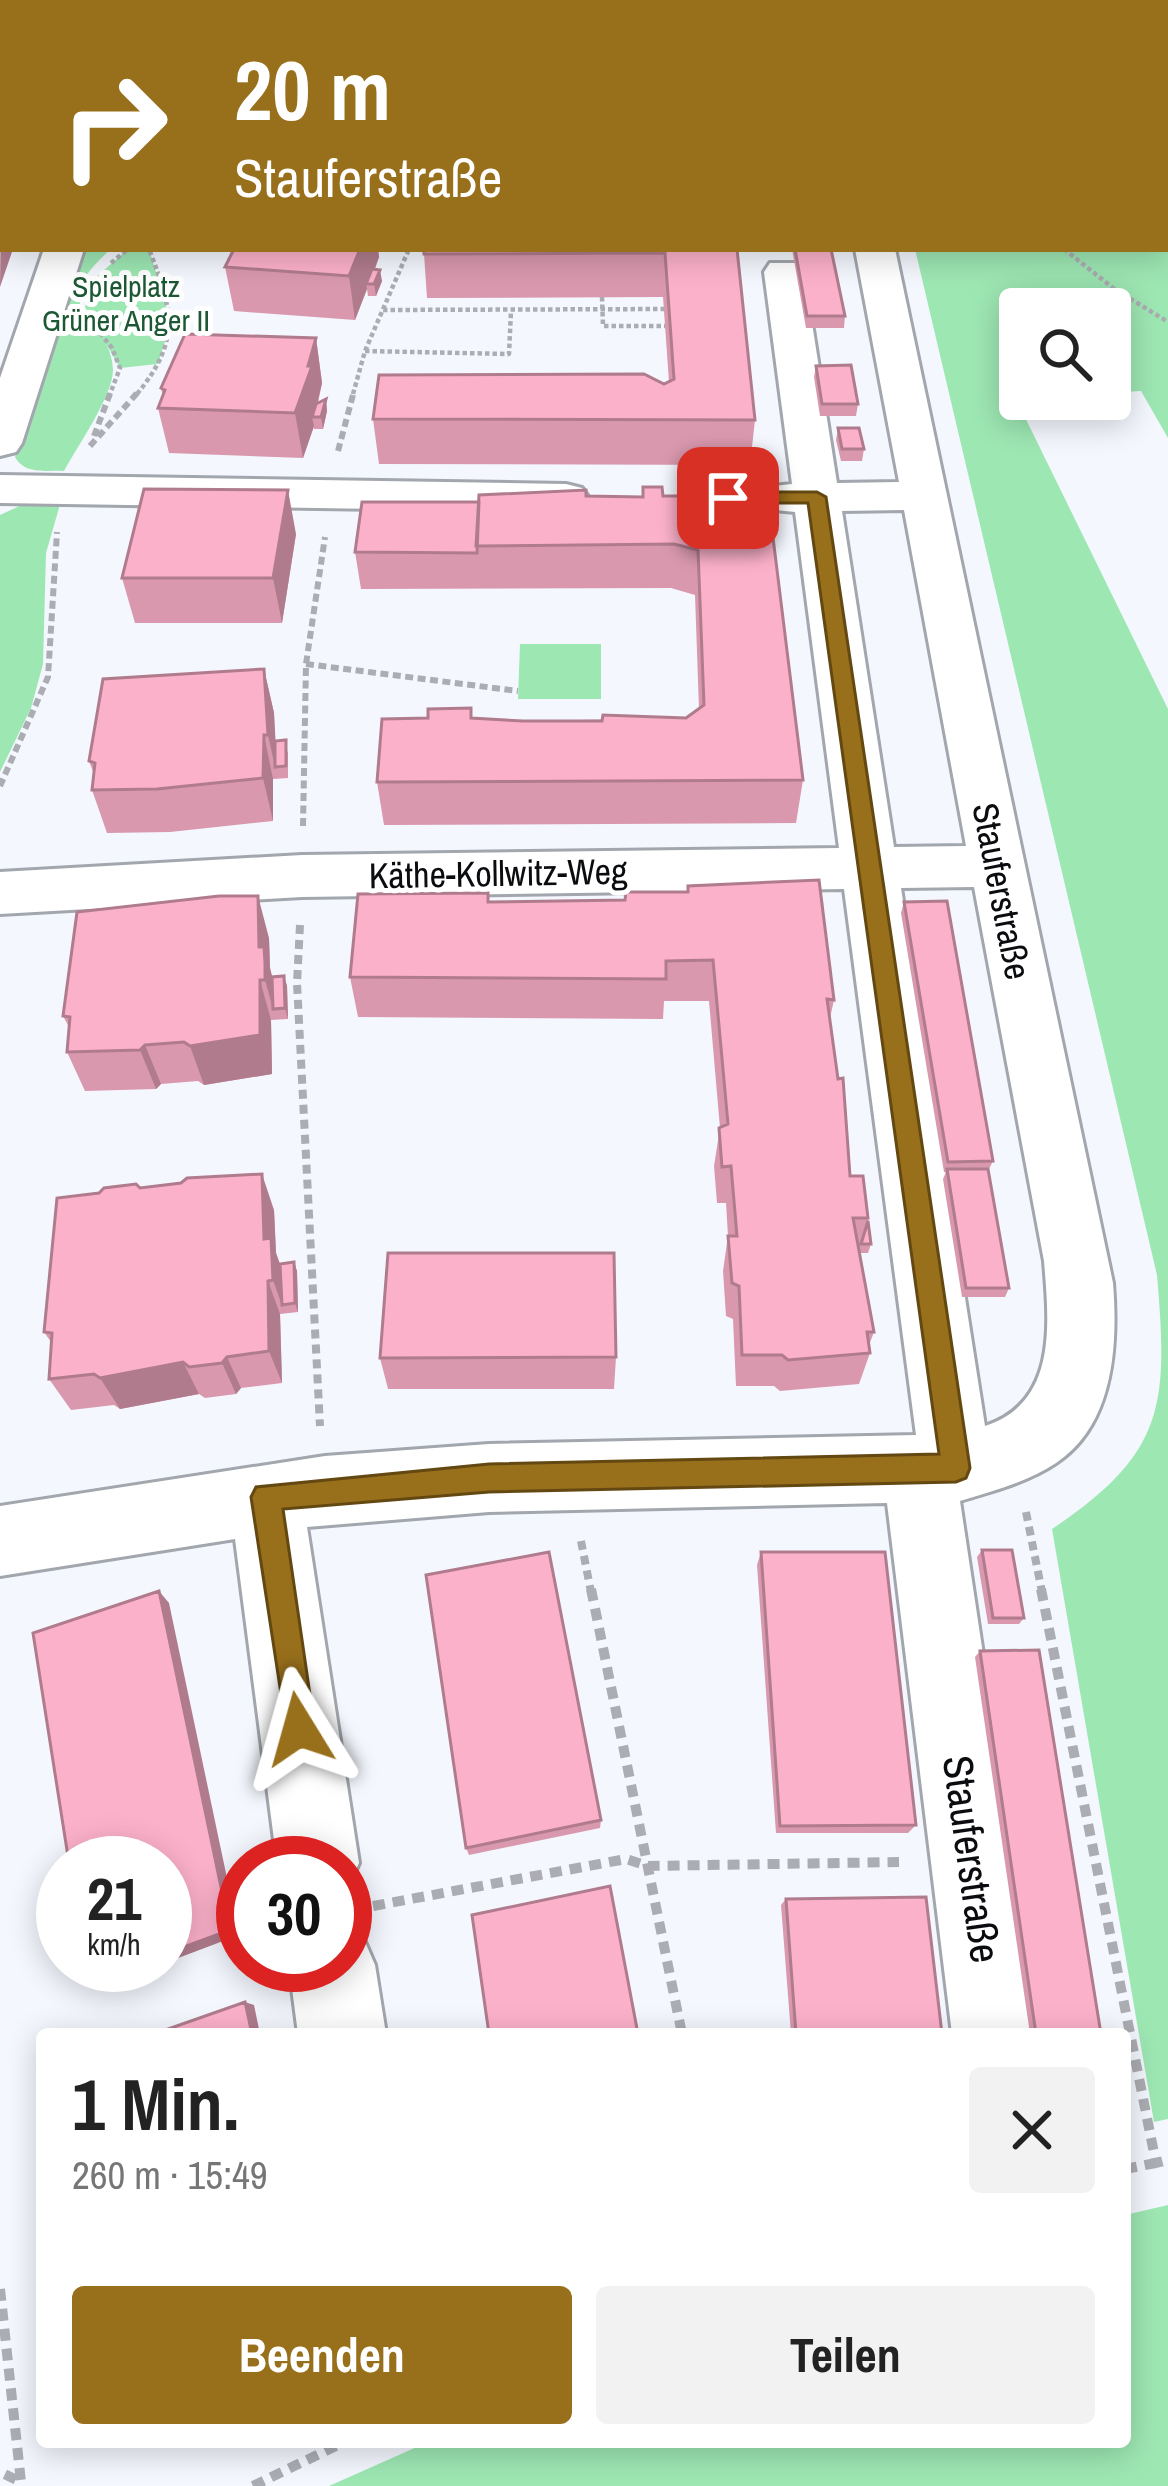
<!DOCTYPE html>
<html lang="de">
<meta charset="utf-8">
<style>
:root{--surface:#fff;--page:#f2f2f2;--text:#222;--muted:#767676;--accent:#986f1b}
body{margin:0;font-family:"Archivo Narrow",sans-serif;background:var(--page);color:var(--text);height:100vh;display:flex;flex-direction:column;font-size:45px;white-space:nowrap}
*{box-sizing:border-box;margin:0}
p{font-size:39px;color:var(--muted)}
.icon{flex:none;width:66px;height:66px;fill:none;stroke:currentColor;stroke-width:2;stroke-linecap:round;stroke-linejoin:round}
.map{position:relative;flex:1;overflow:hidden}
.drawer{position:absolute;left:36px;top:2028px;width:1095px;height:420px;display:flex;flex-direction:column;background:var(--surface);border-radius:12px;box-shadow:0 6px 30px #0003}
.drawer>*{flex:none}
.guide{position:absolute;left:0px;top:0px;width:1170px;height:252px;box-shadow:0 6px 30px #0003;background:#986f1b;color:#fff;overflow:hidden}
.fabs{position:absolute;left:999px;top:288px;display:grid;gap:24px}
.fabs a{display:grid;place-items:center;width:132px;height:132px;border-radius:12px;background:var(--surface);box-shadow:0 6px 30px #0003;font-size:60px}
.speed{position:absolute;left:36px;top:1836px;display:flex;gap:24px;font-size:60px;font-weight:700;text-align:center}
.speed>*{display:grid;place-content:center;width:156px;height:156px;border-radius:50%;background:var(--surface);box-shadow:0 6px 30px #0003;line-height:1}
.speed small{font-size:30px;font-weight:400}
.speed .limit{border:18px solid #d22;background:#fff;color:#111}
.pin{position:absolute;display:grid;place-items:center;width:102px;height:102px;color:#fff;margin:-51px;border-radius:24px;box-shadow:0 6px 18px #0006}
.me{position:absolute;width:132px;margin:-66px;rotate:352deg;stroke-linejoin:round;filter:drop-shadow(0 0 9px #0008)}
.turn{display:flex;align-items:center;gap:42px;height:252px;padding:0 36px;font-size:54px}
.turn .icon{width:156px;height:156px;stroke-width:2.5}
.turn b{display:block;font-size:84px;line-height:102px}
.round{display:grid;place-items:center;flex:none;width:126px;height:126px;border-radius:12px;background:var(--page)}
.headline{display:flex;align-items:center;justify-content:space-between;height:204px;padding:0 36px}
h1{font-size:72px;font-weight:800;line-height:90px}
.button{display:flex;gap:24px;margin-top:auto;padding:24px 36px}
.button a{flex:1;height:138px;border-radius:12px;background:var(--accent);color:#fff;font-size:48px;font-weight:800;line-height:138px;text-align:center}
.button a+a{background:var(--page);color:var(--text)}
.map>svg:first-child{display:block}
</style>
<div class="map">
<svg width="1168" height="2486" viewBox="0 0 1168 2486">
<rect width="100%" height="100%" fill="#f4f7fe"/>
<!-- green -->
<path fill="#9de7b3" d="M 1168,166 L 1168,438 L 1141,391 L 1110,393 L 1110,309 L 1020,309 L 1020,399 L 1031,399 L 1017,401 L 1168,709 L 1168,2119 L 1154,2122 L 1052,1529 C 1166,1453 1168,1404 1157,1275 L 915,249 L 1167,249 Z
M 80,249 L 111,249 C 39,313 110,313 113,369 C 114,394 77,447 64,471 C 46,470 25,475 15,457 Z
M 128,249 L 149,249 L 171,322 L 158,364 L 120,368 L 85,307 L 94,279 Z
M 61,501 L 46,553 L 43,664 L 31,708 L 0,772 L 0,515 L 26,503 Z
M 520,644 L 601,644 L 601,699 L 518,699 Z
M 1168,2205 L 1168,2486 L 329,2486 L 428,2442 L 1125,2442 L 1125,2215 Z"/>
<g fill="none" stroke-linecap="round" stroke-linejoin="round">
<defs>
<path id="minor" d="M 144,0 L 178,0 L 143,3 Z
M 782,0 L 816,0 L 816,3 L 782,3 Z
M 1056,0 L 1089,0 L 1092,3 L 1058,3 Z
M 1167,124 L 1168,124 L 1168,147 L 1167,147 Z
M 44,249 L 84,249 L 22,443 L 16,452 L 0,456 L 0,378 Z
M 855,249 L 895,249 L 1113,1283 C 1118,1345 1114,1425 1056,1463 C 1028,1482 992,1491 960,1501 L 1040,2034 L 952,2034 L 887,1503 L 489,1512 L 307,1527 L 359,1863 L 345,1893 L 345,1863 L 277,1863 L 235,1539 L 0,1576 L 0,1506 L 325,1456 L 489,1444 L 916,1435 L 844,889 L 302,897 L 0,914 L 0,872 L 302,855 L 839,848 L 795,512 L 755,508 L 748,498 L 755,488 L 792,484 L 764,272 L 770,263 L 798,263 L 804,272 L 837,483 L 899,482 ZM 904,510 L 966,846 L 894,847 L 842,511 ZM 974,887 L 1044,1261 C 1049,1323 1058,1402 985,1426 L 901,888 Z
M 0,475 L 566,484 L 582,488 L 589,498 L 582,508 L 566,512 L 0,503 Z
M 345,1928 L 362,1935 L 375,1965 L 386,2034 L 298,2034 L 289,1965 L 345,1965 Z"/>
</defs>
<!-- minor casing -->
<use href="#minor" stroke="#a2a6ad" stroke-width="6"/>
<!-- path-far3 -->
<path stroke="#abadb3" stroke-width="4.5" stroke-dasharray="4.5 3" stroke-linecap="butt" d="M 1064,249 L 1113,288 L 1168,322
M 111,263 L 128,249
M 602,297 L 603,326 L 670,326
M 383,310 L 670,309
M 91,321 L 112,348 L 120,368 L 110,394
M 365,351 L 509,354 L 511,311
M 137,394 C 181,340 173,311 149,249
M 353,394 L 365,351 L 409,249"/>
<!-- path-far2 -->
<path stroke="#abadb3" stroke-width="6" stroke-dasharray="8 4.5" stroke-linecap="butt" d="M 94,436 L 111,391
M 90,446 L 139,391
M 338,451 L 354,391
M 306,664 L 518,691
M 0,786 L 48,677 L 57,532
M 303,826 L 306,664 L 325,537"/>
<!-- path-far1 -->
<path stroke="#abadb3" stroke-width="8" stroke-dasharray="9 6" stroke-linecap="butt" d="M 300,925 L 297,983 L 320,1426
M 1026,1512 L 1042,1592
M 581,1541 L 591,1592"/>
<!-- path -->
<path stroke="#abadb3" stroke-width="10" stroke-dasharray="12 8" stroke-linecap="butt" d="M 591,1589 L 682,2034
M 1041,1589 L 1156,2163 L 1168,2160
M 373,1906 L 626,1859 L 648,1866 L 899,1862
M 1125,2169 L 1156,2163
M 0,2289 L 21,2482 L 0,2472
M 253,2486 L 344,2442"/>
<!-- minor -->
<use href="#minor" fill="#fff" fill-rule="evenodd"/>
</g>
<!-- wall -->
<path fill="#d998ae" d="M 841,0 L 928,0 L 927,3 L 840,3 Z
M 234,249 L 378,249 L 379,257 L 375,269 L 382,281 L 376,296 L 368,296 L 367,289 L 355,320 L 234,311 L 225,267 Z
M 737,249 L 755,420 L 750,465 L 379,464 L 373,419 L 664,384 L 669,382 L 663,297 L 427,298 L 424,254 Z
M 792,249 L 831,249 L 845,316 L 844,328 L 806,328 Z
M 316,338 L 322,383 L 318,403 L 326,399 L 327,411 L 323,429 L 314,429 L 314,426 L 303,458 L 169,453 L 158,408 L 163,397 L 161,388 Z
M 816,366 L 858,404 L 856,416 L 820,416 L 814,377 Z
M 838,428 L 864,449 L 862,461 L 841,461 L 836,440 Z
M 586,496 L 692,496 L 803,780 L 796,823 L 384,825 L 377,782 L 428,718 L 471,708 L 472,718 L 523,721 L 686,718 L 699,709 L 695,595 L 671,588 L 361,589 L 355,552 L 479,502 Z
M 296,534 L 282,623 L 135,623 L 122,578 Z
M 264,669 L 274,713 L 275,741 L 288,752 L 288,778 L 273,779 L 273,821 L 170,832 L 107,833 L 92,790 L 94,774 L 89,761 Z
M 625,900 L 834,1000 L 830,1018 L 850,1176 L 868,1218 L 871,1244 L 868,1253 L 859,1253 L 874,1332 L 869,1345 L 870,1353 L 859,1384 L 780,1391 L 774,1386 L 736,1386 L 733,1319 L 726,1316 L 723,1271 L 728,1236 L 726,1203 L 717,1203 L 714,1166 L 720,1128 L 709,1001 L 664,1001 L 663,1019 L 358,1017 L 350,977 L 489,902 Z
M 904,902 L 993,1161 L 988,1171 L 1009,1288 L 1005,1297 L 962,1297 L 943,1179 L 946,1172 L 944,1172 L 901,913 Z
M 269,938 L 270,968 L 272,977 L 284,976 L 287,986 L 288,1019 L 271,1020 L 272,1074 L 204,1085 L 198,1081 L 161,1084 L 156,1089 L 85,1091 L 67,1052 L 69,1027 L 63,1016 Z
M 140,1188 L 274,1210 L 276,1253 L 280,1264 L 294,1262 L 297,1271 L 298,1312 L 280,1314 L 282,1383 L 241,1388 L 236,1394 L 205,1398 L 199,1394 L 120,1409 L 114,1405 L 71,1410 L 49,1379 L 51,1342 L 44,1332 Z
M 616,1357 L 614,1389 L 388,1389 L 380,1358 Z
M 982,1550 L 1024,1618 L 1019,1624 L 988,1624 L 977,1557 Z
M 761,1552 L 916,1825 L 908,1833 L 776,1833 L 757,1565 Z
M 980,1651 L 1101,2034 L 1030,2034 L 975,1657 Z
M 601,1820 L 600,1828 L 469,1855 L 466,1848 Z
M 786,1899 L 942,2034 L 791,2034 L 781,1905 Z"/>
<!-- shaded-wall -->
<path fill="#b07c8d" d="M 2,63 L 3,99 L 2,101 L 0,95 L 0,69 Z
M 1,202 L 3,208 L 3,249 L 13,249 L 0,287 Z
M 360,249 L 378,249 L 379,257 L 369,284 L 366,284 L 367,289 L 355,320 L 349,276 Z
M 380,270 L 382,281 L 376,296 L 374,284 Z
M 316,338 L 322,383 L 318,400 L 319,411 L 312,417 L 314,426 L 303,458 L 295,413 Z
M 326,399 L 327,411 L 323,429 L 321,417 Z
M 288,490 L 296,534 L 282,623 L 273,578 Z
M 264,669 L 274,713 L 277,767 L 275,767 L 268,735 Z
M 264,735 L 273,779 L 273,821 L 263,778 Z
M 258,896 L 269,938 L 270,968 L 275,988 L 273,1009 L 265,980 L 259,947 Z
M 284,976 L 287,986 L 288,1019 L 285,1008 Z
M 260,980 L 271,1020 L 272,1074 L 204,1085 L 190,1046 Z
M 145,1045 L 161,1084 L 156,1089 L 140,1050 Z
M 262,1174 L 274,1210 L 276,1253 L 283,1273 L 282,1305 L 285,1314 L 273,1280 L 264,1239 Z
M 294,1262 L 297,1271 L 298,1312 L 295,1303 Z
M 268,1281 L 280,1314 L 282,1383 L 269,1351 Z
M 227,1357 L 241,1388 L 236,1394 L 222,1363 Z
M 183,1362 L 199,1394 L 120,1409 L 100,1378 Z
M 159,1591 L 169,1603 L 239,1935 L 165,1963 Z
M 137,1965 L 160,1965 L 101,1987 L 88,1983 Z
M 245,2002 L 254,2005 L 260,2034 L 252,2034 Z"/>
<!-- building -->
<path fill="#fcb1ca" stroke="#b07c8d" stroke-width="3" d="M 28,0 L 98,0 L 97,3 L 27,3 Z
M 546,0 L 707,0 L 707,3 L 467,3 Z
M 863,0 L 898,0 L 898,2 L 863,2 Z
M 0,139 L 3,139 L 3,206 L 0,202 Z
M 234,249 L 360,249 L 349,276 L 225,267 Z
M 424,249 L 737,249 L 755,420 L 373,419 L 379,375 L 644,374 L 664,384 L 674,379 L 665,253 L 424,254 Z
M 795,249 L 831,249 L 845,316 L 807,316 Z
M 372,269 L 380,270 L 374,284 L 366,284 Z
M 185,334 L 316,338 L 308,366 L 312,366 L 295,413 L 158,408 L 165,390 L 161,388 Z
M 851,365 L 858,404 L 822,404 L 816,366 Z
M 326,399 L 321,417 L 312,417 L 316,404 Z
M 838,428 L 859,428 L 864,449 L 842,449 Z
M 643,487 L 662,487 L 663,496 L 693,496 L 692,490 L 767,489 L 803,780 L 377,782 L 382,719 L 428,718 L 428,709 L 471,708 L 471,718 L 523,721 L 602,721 L 603,715 L 686,718 L 704,705 L 698,550 L 674,544 L 476,546 L 479,495 L 586,490 L 586,496 L 643,497 Z
M 144,489 L 288,490 L 273,578 L 122,578 Z
M 362,502 L 479,502 L 477,553 L 355,552 Z
M 264,669 L 268,735 L 264,735 L 263,778 L 157,789 L 92,790 L 95,763 L 89,761 L 103,679 Z
M 286,740 L 286,766 L 275,767 L 275,741 Z
M 819,880 L 834,1000 L 827,999 L 838,1079 L 843,1078 L 850,1176 L 863,1176 L 868,1218 L 853,1218 L 874,1332 L 867,1332 L 870,1353 L 788,1360 L 782,1355 L 742,1355 L 739,1286 L 732,1283 L 728,1236 L 737,1236 L 731,1166 L 722,1167 L 719,1128 L 728,1124 L 713,960 L 666,961 L 666,979 L 350,977 L 358,894 L 488,893 L 488,902 L 625,900 L 626,892 L 688,892 L 688,886 Z
M 219,896 L 258,896 L 259,947 L 264,947 L 265,963 L 265,980 L 260,980 L 260,1035 L 190,1046 L 184,1042 L 145,1045 L 140,1050 L 67,1052 L 70,1017 L 63,1016 L 77,912 Z
M 947,901 L 993,1161 L 948,1162 L 904,902 Z
M 284,976 L 285,1008 L 273,1009 L 272,977 Z
M 947,1169 L 988,1169 L 1009,1288 L 966,1288 Z
M 262,1174 L 264,1239 L 271,1238 L 273,1280 L 268,1281 L 269,1351 L 227,1357 L 222,1363 L 189,1367 L 183,1362 L 100,1378 L 94,1374 L 49,1379 L 52,1333 L 44,1332 L 57,1198 L 99,1193 L 104,1188 L 136,1184 L 140,1188 L 181,1183 L 187,1178 Z
M 868,1221 L 871,1244 L 861,1244 Z
M 388,1253 L 614,1253 L 616,1357 L 380,1358 Z
M 294,1262 L 295,1303 L 282,1305 L 280,1264 Z
M 982,1550 L 1012,1550 L 1024,1618 L 993,1618 Z
M 549,1552 L 601,1820 L 466,1848 L 426,1575 Z
M 761,1552 L 885,1552 L 916,1825 L 780,1826 Z
M 159,1591 L 230,1930 L 165,1954 L 165,1863 L 69,1863 L 33,1633 Z
M 1039,1650 L 1101,2034 L 1036,2034 L 980,1651 Z
M 610,1886 L 638,2034 L 489,2034 L 472,1915 Z
M 926,1897 L 942,2034 L 796,2034 L 786,1899 Z
M 86,1965 L 137,1965 L 88,1983 Z
M 245,2002 L 252,2034 L 154,2034 Z"/>
<!-- route -->
<path fill="#986f1b" stroke="#634812" stroke-width="3" d="M 817,492 L 826,497 L 970,1468 L 966,1478 L 956,1482 L 489,1492 L 283,1509 L 315,1729 L 311,1740 L 299,1745 L 288,1740 L 251,1497 L 256,1487 L 489,1464 L 939,1454 L 808,503 L 728,503 L 718,498 L 728,492 Z"/>
<g text-anchor="middle" dominant-baseline="central" stroke-width="10" stroke-linejoin="round" paint-order="stroke">
<!-- far-park labels -->
<g font-size="30" fill="#1b5833" stroke="#fff">
<text x="126" y="286">Spielplatz<tspan x="126" dy="34">Grüner Anger II</tspan></text>
</g>
<!-- street labels -->
<g font-size="36" fill="#0b0c0f" stroke="#fff">
<text transform="translate(498 873) rotate(-1)">Käthe-Kollwitz-Weg</text>
<text transform="translate(1002 891) rotate(79)">Stauferstraße</text>
</g>
<!-- near-street labels -->
<g font-size="42" fill="#0b0c0f" stroke="#fff">
<text transform="translate(972 1859) rotate(82)">Stauferstraße</text>
</g>
</g>
</svg>
<div class="fabs">
<a><svg class="icon" aria-label="search" viewBox="0 0 24 24"><circle cx="10" cy="10" r="6"/><path d="M15 15l6 6"/></svg></a>
</div>
<div class="speed"><div>21<small>km/h</small></div><div class="limit">30</div></div>
<div class="pin" style="left:728px;top:498px;background:#d93025"><svg class="icon" aria-label="arrive" viewBox="0 0 24 24"><path d="M6 21V4h12l-3 4 3 4H6"/></svg></div>
<svg class="me" style="left:299px;top:1729px" viewBox="-20 -20 40 40"><path d="M0-17L14 15 0 8-14 15z" fill="#986f1b" stroke="#fff" stroke-width="4"/></svg>
<div class="guide">
<div class="turn"><svg class="icon" aria-label="right" viewBox="0 0 24 24"><path d="M7 20v-9h11M14 6l5 5-5 5"/></svg><div><b>20 m</b>Stauferstraße</div></div>
</div>
<section class="drawer">
<div class="headline"><div><h1>1 Min.</h1><p>260 m · 15:49</p></div><a class="round"><svg class="icon" aria-label="close" viewBox="0 0 24 24"><path d="M6 6l12 12M18 6L6 18"/></svg></a></div>
<div class="button"><a>Beenden</a><a>Teilen</a></div>
</section>
</div>
